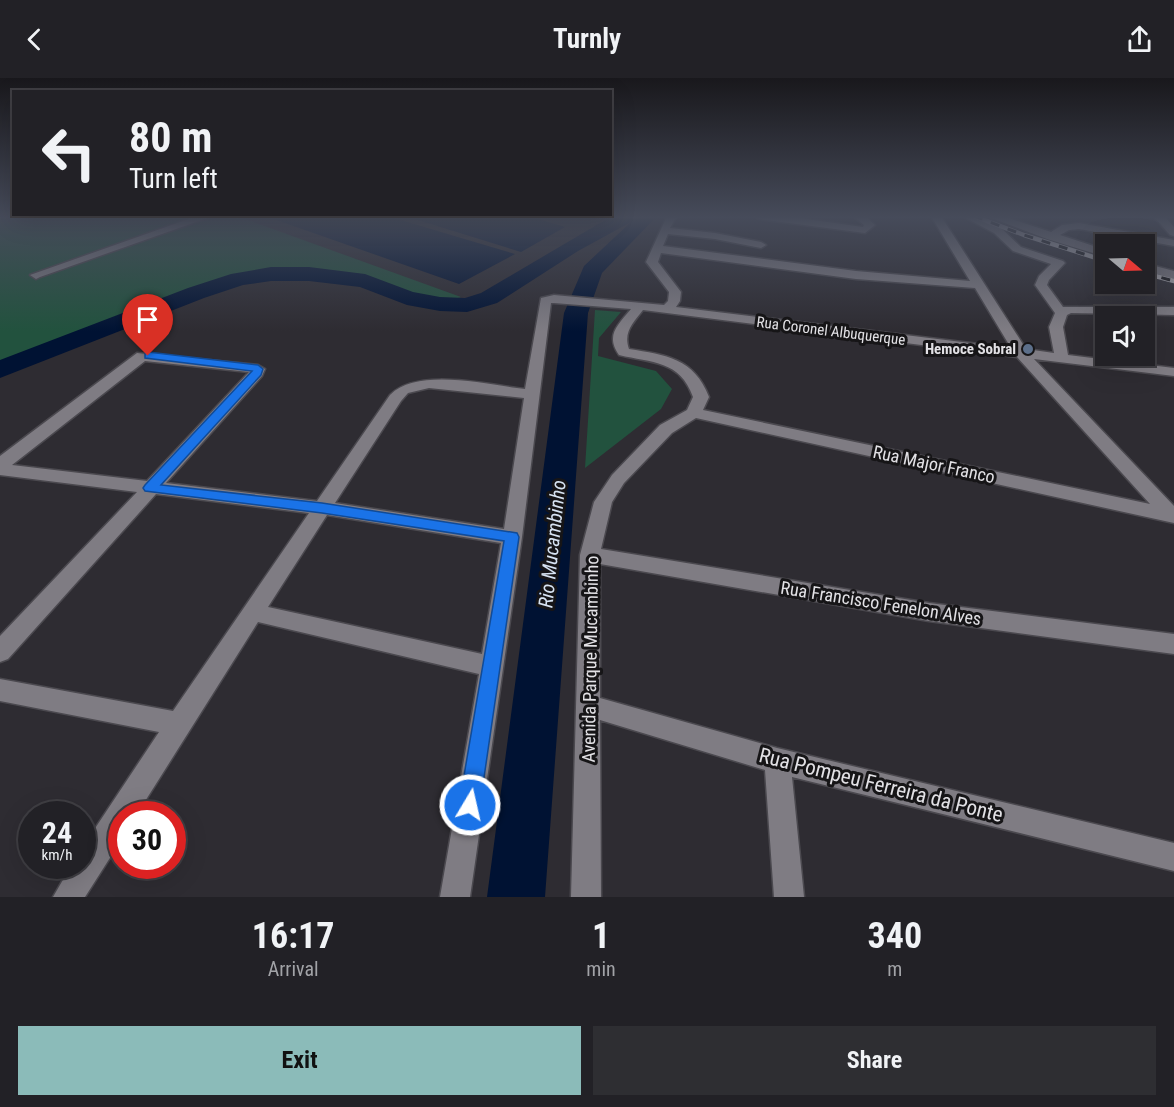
<!DOCTYPE html>
<style>
:root{--surface:#222126;--page:#2e2e32;--text:#f1f3f6;--muted:#a2a3a7;--line:#3f3e43;--accent:#8bbbb9}
body{margin:0;font-family:"Roboto Condensed",sans-serif;background:var(--page);color:var(--text);height:100vh;display:flex;flex-direction:column;font-size:22px;white-space:nowrap}
*{box-sizing:border-box;margin:0}
p{font-size:20px;color:var(--muted)}
.icon{flex:none;width:33px;height:33px;fill:none;stroke:currentColor;stroke-width:2;stroke-linecap:round;stroke-linejoin:round}
.map{position:relative;height:819px;overflow:hidden}
.panel{display:flex;flex-direction:column;background:var(--surface);flex:1}
.panel>*{flex:none}
.banner{position:absolute;left:12px;top:12px;width:600px;height:126px;border-radius:0px;box-shadow:0 6px 24px #0002,0 0 0 2px var(--line);background:#222126;color:var(--text);overflow:hidden}
.needle{width:39px;rotate:109deg}
.buttons{position:absolute;left:1095px;top:156px;display:grid;gap:12px}
.buttons a{display:grid;place-items:center;width:60px;height:60px;border-radius:0px;background:var(--surface);box-shadow:0 6px 24px #0002,0 0 0 2px var(--line);font-size:30px}
.speed{position:absolute;left:18px;top:723px;display:flex;gap:12px;font-size:30px;font-weight:700;text-align:center}
.speed>*{display:grid;place-content:center;width:78px;height:78px;border-radius:50%;background:var(--surface);box-shadow:0 6px 24px #0002,0 0 0 2px var(--line);line-height:1}
.speed small{font-size:15px;font-weight:400}
.speed .limit{border:9px solid #d22;background:#fff;color:#111}
.pin{position:absolute;display:grid;place-items:center;width:51px;height:51px;color:#fff;margin:-62px -26px;border-radius:50% 50% 50% 0;rotate:-45deg;box-shadow:0 0 6px #0007}
.pin .icon{rotate:45deg}
.me{position:absolute;width:66px;margin:-33px;rotate:9deg;stroke-linejoin:round;filter:drop-shadow(0 0 4px #0008)}
.turn{display:flex;align-items:center;gap:21px;height:126px;padding:0 18px;font-size:27px}
.turn .icon{width:78px;height:78px;stroke-width:2.5}
.turn b{display:block;font-size:42px;line-height:51px}
.eta{display:flex;justify-content:space-evenly;align-items:center;height:102px;text-align:center}
.eta b{font-size:36px;font-weight:700;line-height:42px}
.action{display:flex;gap:12px;margin-top:auto;padding:12px 18px}
.action a{flex:1;height:69px;border-radius:0px;background:var(--accent);color:#111;font-size:24px;font-weight:700;line-height:69px;text-align:center}
.action a+a{background:var(--page);color:var(--text)}
header{display:flex;justify-content:space-between;align-items:center;height:78px;padding:0 18px;background:var(--surface);font-size:27px;font-weight:700}
.map>svg:first-child{display:block}
</style>
<header><svg class="icon" aria-label="back" viewBox="0 0 24 24"><path d="M15 5l-7 7 7 7"/></svg>Turnly<svg class="icon" aria-label="share" viewBox="0 0 24 24"><path d="M12 15V3M7 8l5-5 5 5M5 13v7h14v-7"/></svg></header>
<div class="map">
<svg width="1174" height="819" viewBox="0 0 1174 819">
<rect width="100%" height="100%" fill="#2e2c32"/>
<!-- green -->
<path fill="#22523e" d="M 0,138 L 208,138 L 199,143 L 237,138 L 461,219 L 440,226 L 407,220 L 365,203 L 309,196 L 271,196 L 239,201 L 196,215 L 0,292 Z
M 595,232 L 621,234 L 599,260 L 598,278 L 656,293 L 672,311 L 661,331 L 585,390 Z"/>
<!-- water -->
<path fill="#001233" d="M 265,138 L 387,138 L 515,176 L 459,206 Z
M 405,138 L 528,138 L 565,149 L 521,174 Z"/>
<g fill="none" stroke-linecap="round" stroke-linejoin="round">
<!-- river -->
<path fill="#001233" fill-rule="evenodd" d="M 612,138 L 657,138 L 602,195 L 588,235 L 545,819 L 487,819 L 564,235 L 584,188 L 631,144 L 578,173 L 497,225 L 467,234 L 440,233 L 407,227 L 360,209 L 309,203 L 271,203 L 243,207 L 204,220 L 0,300 L 0,282 L 188,210 L 231,196 L 271,189 L 309,189 L 365,196 L 413,214 L 440,219 L 465,220 L 481,215 Z"/>
<defs>
<path id="minor" d="M 197,138 L 213,138 L 40,199 L 36,201 L 30,197 Z
M 667,138 L 677,138 L 670,150 L 715,155 L 761,164 L 766,167 L 761,170 L 715,161 L 668,156 L 663,168 L 856,193 L 970,203 L 931,138 L 941,138 L 1026,271 L 1054,275 L 1049,249 L 1055,235 L 1035,207 L 1039,198 L 1051,186 L 1013,173 L 994,155 L 962,138 L 976,138 L 1002,151 L 1021,169 L 1063,183 L 1065,185 L 1049,202 L 1047,207 L 1063,229 L 1174,229 L 1174,237 L 1071,235 L 1067,237 L 1063,249 L 1068,277 L 1174,290 L 1174,298 L 1034,281 L 1174,428 L 1174,445 L 696,340 L 672,355 L 624,405 L 612,424 L 601,471 L 929,525 L 1174,556 L 1174,576 L 929,543 L 600,486 L 600,620 L 777,670 L 1174,765 L 1174,793 L 792,699 L 804,819 L 774,819 L 765,692 L 600,642 L 601,819 L 571,819 L 580,477 L 594,424 L 612,397 L 660,347 L 687,332 L 693,319 C 680,282 652,285 619,277 C 605,257 618,247 631,231 L 554,225 L 551,225 L 522,459 L 470,819 L 440,819 L 479,596 L 258,544 L 137,736 L 122,736 L 122,761 L 85,819 L 53,819 L 71,788 L 82,788 L 82,770 L 159,654 L 0,623 L 0,601 L 173,633 L 309,435 L 156,416 L 8,581 L 0,584 L 0,558 L 137,414 L 0,397 L 0,378 L 137,275 L 258,287 L 265,291 L 262,298 L 166,405 L 317,423 L 390,317 C 418,289 488,307 525,311 L 541,220 L 554,217 L 664,227 L 668,223 L 669,214 L 646,184 ZM 661,175 L 856,201 L 975,210 L 1011,270 L 676,229 L 680,223 L 681,214 L 658,184 ZM 643,232 L 1017,279 L 1150,426 L 703,332 L 709,319 C 694,280 666,277 629,271 C 623,254 633,245 643,232 ZM 145,283 L 249,294 L 147,403 L 12,387 ZM 429,310 L 524,320 L 504,451 L 335,425 L 401,323 L 408,315 ZM 327,437 L 501,465 L 482,576 L 268,529 Z
M 754,138 L 785,138 L 863,149 L 864,147 L 853,138 L 865,138 L 875,147 L 865,155 L 759,141 Z
M 986,138 L 1002,138 L 1051,154 L 1062,147 L 1079,145 L 1174,162 L 1174,168 L 1079,151 L 1069,152 L 1060,157 L 1106,172 L 1106,179 L 1047,161 Z
M 1153,138 L 1164,138 L 1174,149 L 1174,158 L 1170,157 Z
M 1144,185 L 1174,193 L 1174,201 L 1144,192 Z"/>
</defs>
<!-- minor casing -->
<use href="#minor" stroke="#4b494f" stroke-width="3"/>
<!-- minor -->
<use href="#minor" fill="#7f7c83" fill-rule="evenodd"/>
<defs>
<path id="rail" d="M 974,138 L 1024,157 L 1106,183
M 1144,195 L 1174,203"/>
</defs>
<!-- rail casing -->
<use href="#rail" stroke="#b2b0b5" stroke-width="4.5"/>
<!-- rail -->
<use href="#rail" stroke="#161517" stroke-width="3" stroke-dasharray="9" stroke-linecap="butt"/>
</g>
<!-- sky -->
<linearGradient id="sky" x2="0" y2="1"><stop stop-color="#19181c"/><stop offset="0.55" stop-color="#464b5a"/><stop offset="1" stop-color="#464b5a" stop-opacity="0"/></linearGradient>
<rect width="1174" height="253" fill="url(#sky)"/>
<!-- route -->
<path fill="#1a73e8" stroke="#114b97" stroke-width="1.5" d="M 148,274 L 258,287 L 263,291 L 261,297 L 161,407 L 322,425 L 517,455 L 519,459 L 480,727 L 477,735 L 470,738 L 462,735 L 459,727 L 504,463 L 322,435 L 145,413 L 143,410 L 145,407 L 252,293 L 145,280 L 145,275 Z"/>
<!-- markers -->
<circle fill="#5c6f8a" stroke="#161517" stroke-width="2" cx="1028" cy="271" r="6"/>
<g text-anchor="middle" dominant-baseline="central" stroke-width="6" stroke-linejoin="round" paint-order="stroke">
<!-- far-street labels -->
<g font-size="15" fill="#e2e1e5" stroke="#161517">
<text transform="translate(831 253) rotate(7)">Rua Coronel Albuquerque</text>
</g>
<!-- far-poi labels -->
<g font-size="15" font-weight="bold" fill="#e2e1e5" stroke="#161517" text-anchor="end">
<text x="1016" y="271">Hemoce Sobral</text>
</g>
<!-- street labels -->
<g font-size="18" fill="#e2e1e5" stroke="#161517">
<text transform="translate(934 386) rotate(12)">Rua Major Franco</text>
<text transform="translate(881 525) rotate(9)">Rua Francisco Fenelon Alves</text>
<text transform="translate(590 581) rotate(-89)">Avenida Parque Mucambinho</text>
</g>
<!-- water labels -->
<g font-size="20" font-style="italic" fill="#d7e3f2" stroke="#161517">
<text transform="translate(552 466) rotate(-84)">Rio Mucambinho</text>
</g>
<!-- near-street labels -->
<g font-size="21" fill="#e2e1e5" stroke="#161517">
<text transform="translate(881 707) rotate(14)">Rua Pompeu Ferreira da Ponte</text>
</g>
</g>
</svg>
<div class="buttons">
<a><svg class="needle" viewBox="-14 -14 28 28"><path d="M0-13l5 13h-10z" fill="#e53935"/><path d="M0 13l5-13h-10z" fill="#a2a3a7"/></svg></a>
<a><svg class="icon" aria-label="sound" viewBox="0 0 24 24"><path d="M4 9h4l5-4v14l-5-4H4zM17 9q2 3 0 6"/></svg></a>
</div>
<div class="speed"><div>24<small>km/h</small></div><div class="limit">30</div></div>
<div class="pin" style="left:148px;top:278px;background:#d93025"><svg class="icon" aria-label="arrive" viewBox="0 0 24 24"><path d="M6 21V4h12l-3 4 3 4H6"/></svg></div>
<svg class="me" style="left:470px;top:727px" viewBox="-20 -20 40 40"><circle r="17" fill="#1a73e8" stroke="#fff" stroke-width="3"/><path d="M0-11L8 9 0 5-8 9z" fill="#fff"/></svg>
<div class="banner">
<div class="turn"><svg class="icon" aria-label="left" viewBox="0 0 24 24"><path d="M17 20v-9H6M10 6l-5 5 5 5"/></svg><div><b>80 m</b>Turn left</div></div>
</div>
</div>
<section class="panel">
<div class="eta">
<div><b>16:17</b><p>Arrival</p></div>
<div><b>1</b><p>min</p></div>
<div><b>340</b><p>m</p></div>
</div>
<div class="action"><a>Exit</a><a>Share</a></div>
</section>
